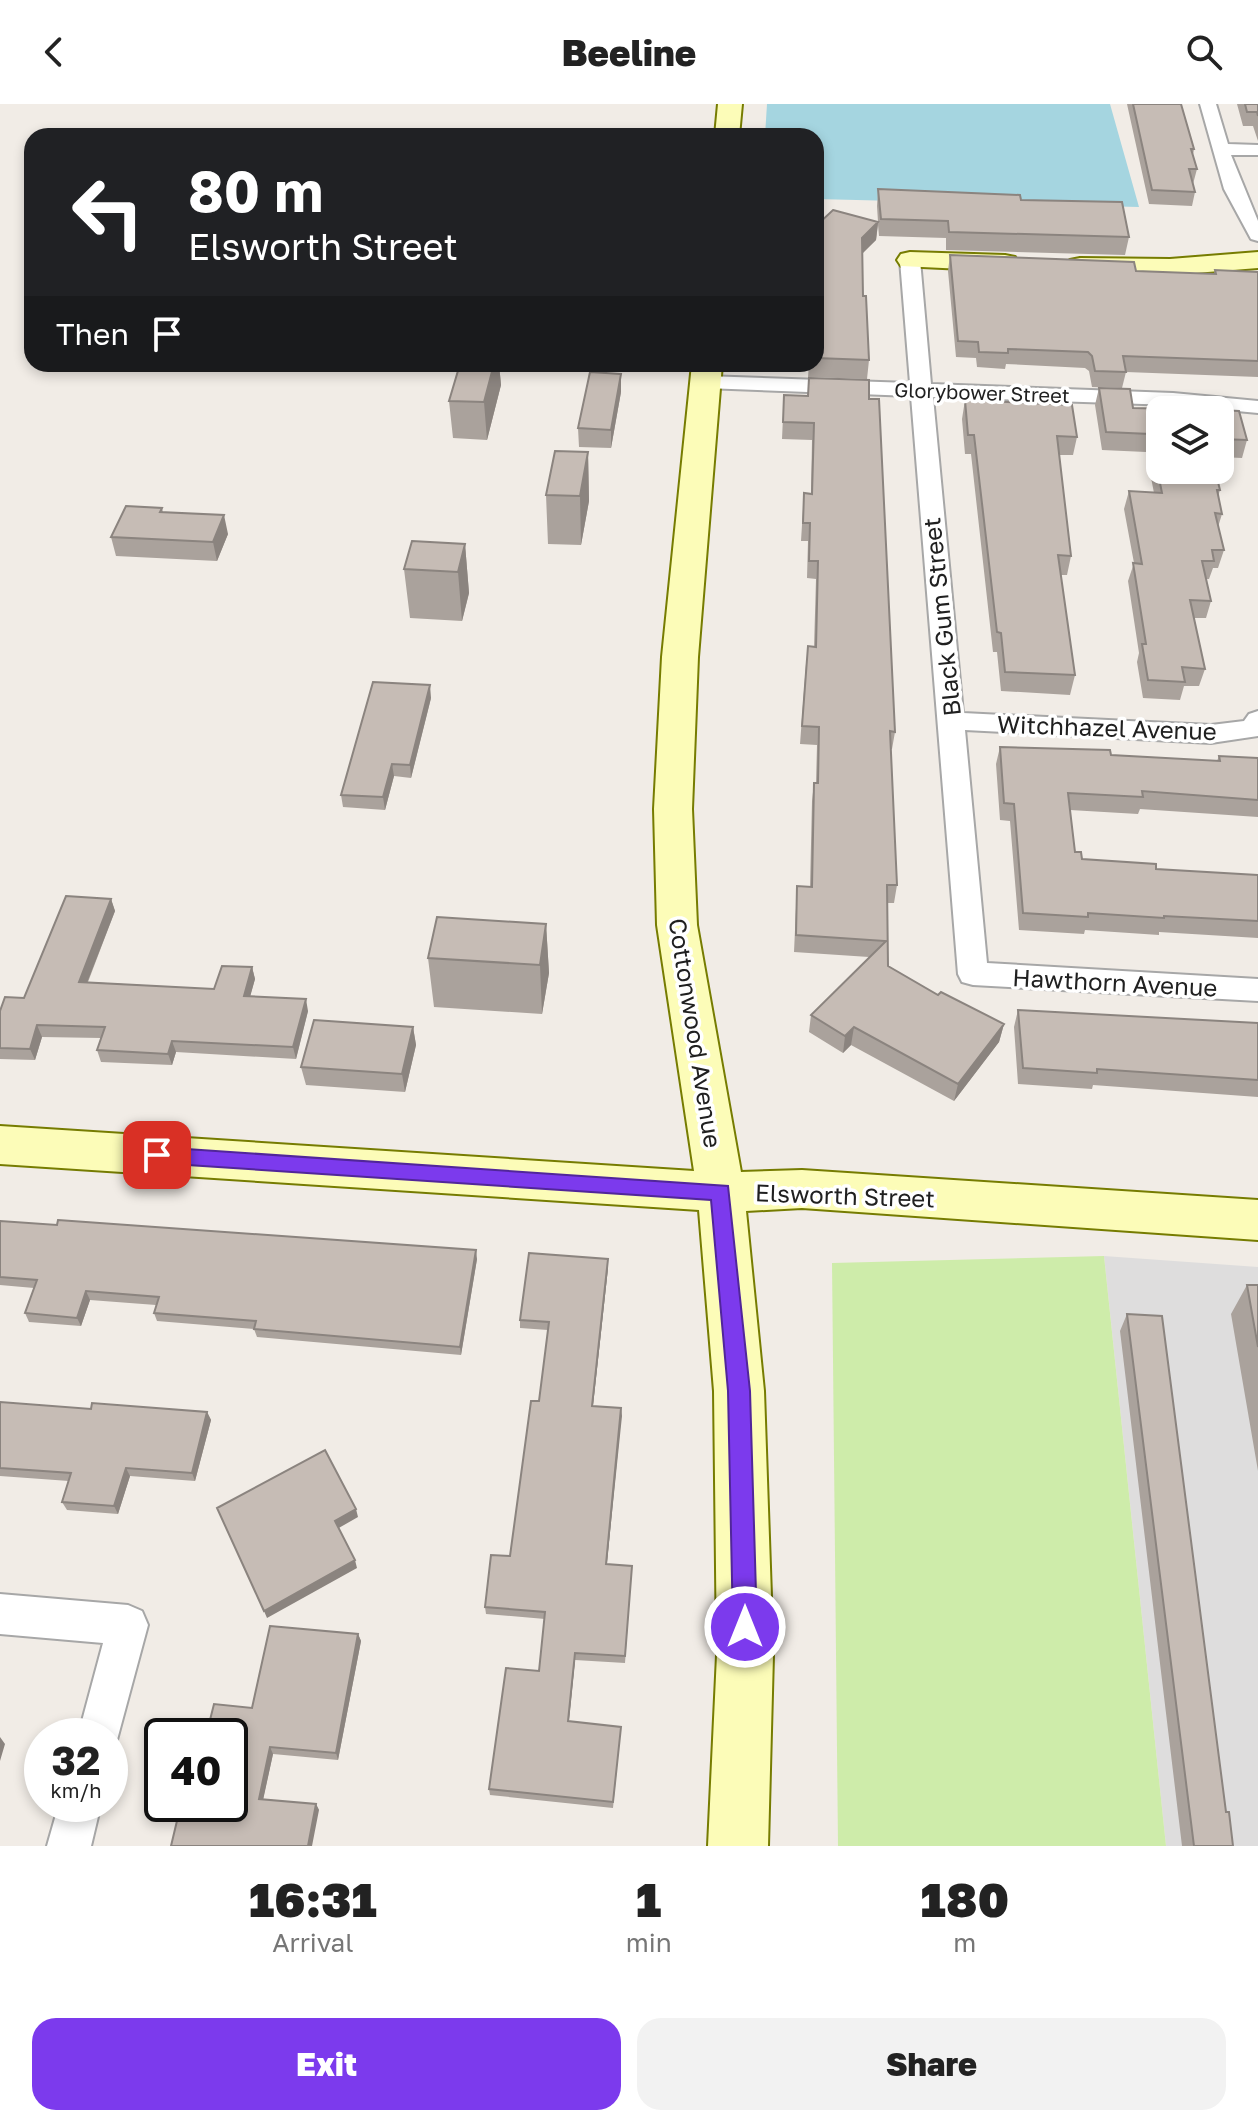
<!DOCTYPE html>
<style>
:root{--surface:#fff;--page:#f2f2f2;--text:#222;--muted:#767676;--accent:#7c3aed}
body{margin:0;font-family:"Golos Text",sans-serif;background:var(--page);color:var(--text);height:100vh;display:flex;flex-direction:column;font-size:30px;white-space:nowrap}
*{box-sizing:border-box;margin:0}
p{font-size:26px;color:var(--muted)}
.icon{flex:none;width:44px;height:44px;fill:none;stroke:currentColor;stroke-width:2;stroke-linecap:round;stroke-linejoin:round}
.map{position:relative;height:1742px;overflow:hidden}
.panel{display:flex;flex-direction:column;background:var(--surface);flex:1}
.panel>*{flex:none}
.banner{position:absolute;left:24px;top:24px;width:800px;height:244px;border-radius:24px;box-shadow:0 4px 12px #0003;background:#202124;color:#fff;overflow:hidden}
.controls{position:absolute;left:1146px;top:292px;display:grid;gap:16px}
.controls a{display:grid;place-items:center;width:88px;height:88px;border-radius:16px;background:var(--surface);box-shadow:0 4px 12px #0003;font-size:40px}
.speed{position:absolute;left:24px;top:1614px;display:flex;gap:16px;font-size:40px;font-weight:700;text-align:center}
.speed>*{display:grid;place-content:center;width:104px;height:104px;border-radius:50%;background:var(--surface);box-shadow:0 4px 12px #0003;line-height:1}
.speed small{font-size:20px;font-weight:400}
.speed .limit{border:4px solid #111;border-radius:12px;background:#fff;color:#111}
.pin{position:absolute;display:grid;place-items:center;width:68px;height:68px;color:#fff;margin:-34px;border-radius:16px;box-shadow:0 4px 12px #0006}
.me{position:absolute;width:88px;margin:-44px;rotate:0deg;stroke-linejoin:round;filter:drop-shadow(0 0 6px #0008)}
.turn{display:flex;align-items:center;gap:28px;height:168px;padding:0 32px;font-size:36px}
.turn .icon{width:104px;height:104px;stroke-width:2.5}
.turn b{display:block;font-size:56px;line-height:68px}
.then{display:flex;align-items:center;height:76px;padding:0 32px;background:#0003;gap:16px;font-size:30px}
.eta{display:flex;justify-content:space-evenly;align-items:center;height:136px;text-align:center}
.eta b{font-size:48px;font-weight:800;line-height:56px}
.primary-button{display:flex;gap:16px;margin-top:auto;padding:16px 32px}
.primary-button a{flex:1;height:92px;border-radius:24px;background:var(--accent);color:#fff;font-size:32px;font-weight:800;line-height:92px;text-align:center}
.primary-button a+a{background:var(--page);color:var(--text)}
header{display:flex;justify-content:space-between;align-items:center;height:104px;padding:0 32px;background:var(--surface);font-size:36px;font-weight:800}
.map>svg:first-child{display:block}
</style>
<header><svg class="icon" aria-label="back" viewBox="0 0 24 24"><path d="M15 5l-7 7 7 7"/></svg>Beeline<svg class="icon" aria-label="search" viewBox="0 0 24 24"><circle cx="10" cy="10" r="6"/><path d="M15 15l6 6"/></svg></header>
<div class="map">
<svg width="1258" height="1742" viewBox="0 0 1258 1742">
<rect width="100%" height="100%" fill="#f1ece6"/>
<!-- residential -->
<path fill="#dedddd" d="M 1104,1152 L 1258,1163 L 1258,1742 L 1166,1742 Z"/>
<!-- grass -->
<path fill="#ceecaa" d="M 1104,1152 L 1166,1742 L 838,1742 L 832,1159 Z"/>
<!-- water -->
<path fill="#a5d5e0" d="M 767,0 L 1110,0 L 1139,103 L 816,95 L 816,32 L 765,32 Z"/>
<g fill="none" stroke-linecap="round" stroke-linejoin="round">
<defs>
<path id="street" d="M 1200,0 L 1216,0 L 1228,40 L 1258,41 L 1258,51 L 1231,51 L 1258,117 L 1258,137 L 1251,135 L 1224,85 Z
M 910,150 L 920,156 L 931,280 L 1173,289 L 1258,297 L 1258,309 L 1173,301 L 933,293 L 963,609 L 1211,621 L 1244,617 L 1249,610 L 1258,607 L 1258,632 L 1211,639 L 965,626 L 987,859 L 1258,875 L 1258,897 L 973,881 L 962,878 L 958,870 L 911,292 L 705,284 L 694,278 L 705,272 L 910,279 L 900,156 Z
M 0,1490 L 128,1501 L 142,1507 L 148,1521 L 114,1647 L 110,1648 L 110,1632 L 78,1632 L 103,1539 L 0,1530 Z
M 59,1700 L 101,1700 L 91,1742 L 47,1742 Z"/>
<path id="secondary" d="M 718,0 L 742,0 L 739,32 L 715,32 Z
M 910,148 L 1005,151 L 1015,153 L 1018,159 L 1015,165 L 1005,167 L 901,162 L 897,156 L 901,150 Z
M 1258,148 L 1258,164 L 1170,171 L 1080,170 L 1070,168 L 1067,162 L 1070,156 L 1080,154 L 1170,155 Z
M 692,260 L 722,260 L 698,553 L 692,705 L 697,821 L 741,1068 L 802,1066 L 1258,1096 L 1258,1136 L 802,1104 L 746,1107 L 764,1287 L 773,1551 L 768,1742 L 708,1742 L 717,1551 L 714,1287 L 699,1106 L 0,1060 L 0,1022 L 694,1067 L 657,821 L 654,705 L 662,553 Z"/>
</defs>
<!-- street casing -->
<use href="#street" stroke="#a7a7a7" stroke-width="4"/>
<!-- secondary casing -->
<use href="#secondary" stroke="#767c01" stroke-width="4"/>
<!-- street -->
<use href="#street" fill="#fff" fill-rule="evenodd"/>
<!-- secondary -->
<use href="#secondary" fill="#fcfcb8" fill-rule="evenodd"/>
</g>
<!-- wall -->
<path fill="#aaa29c" d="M 1127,0 L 1181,0 L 1194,45 L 1193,51 L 1197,65 L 1193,80 L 1195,88 L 1192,102 L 1149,100 Z
M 1237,0 L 1258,0 L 1258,37 L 1253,22 L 1243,22 Z
M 878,85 L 1021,96 L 1129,133 L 1125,151 L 946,146 L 946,134 L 879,132 L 878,121 L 876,136 L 862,149 L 863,192 L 869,256 L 867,275 L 808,273 L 809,260 L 816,260 L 816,122 L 878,118 L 877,102 Z
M 950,151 L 1136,167 L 1214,170 L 1215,166 L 1258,168 L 1258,273 L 1126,268 L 1122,284 L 1092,283 L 1089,267 L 1085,264 L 1006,260 L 1005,265 L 977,263 L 976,254 L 956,253 L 948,167 Z
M 460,260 L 499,260 L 501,281 L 487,336 L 453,334 L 449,297 Z
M 809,274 L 869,295 L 895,628 L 892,645 L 891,645 L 897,781 L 894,799 L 887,799 L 888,862 L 938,891 L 1004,920 L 999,938 L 954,997 L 851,941 L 843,949 L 809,928 L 811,911 L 869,853 L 794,848 L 797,782 L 810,783 L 812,697 L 814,679 L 816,679 L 817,641 L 800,640 L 806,560 L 814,543 L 816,475 L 807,474 L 808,437 L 801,437 L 804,389 L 811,390 L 812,336 L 782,335 L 784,291 L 808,292 Z
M 1099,284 L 1133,304 L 1160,306 L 1220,386 L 1218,392 L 1222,410 L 1218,423 L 1224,446 L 1218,464 L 1213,464 L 1209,475 L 1206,475 L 1211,497 L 1206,514 L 1194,514 L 1205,565 L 1199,582 L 1184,582 L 1180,596 L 1143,594 L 1137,558 L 1139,549 L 1128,477 L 1134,459 L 1124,405 L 1129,387 L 1154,389 L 1146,348 L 1102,346 L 1095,301 Z
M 621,288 L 611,344 L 579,343 L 578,324 Z
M 965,296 L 1077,333 L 1073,351 L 1059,351 L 1071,452 L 1067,471 L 1061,471 L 1075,571 L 1070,591 L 1001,587 L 997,548 L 993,548 L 971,350 L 965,350 L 962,315 Z
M 1220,306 L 1247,336 L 1242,354 L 1220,353 Z
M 588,348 L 589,397 L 581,441 L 548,440 L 546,391 Z
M 162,404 L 163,408 L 228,430 L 217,457 L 116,452 L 111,433 Z
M 465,440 L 469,489 L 462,517 L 410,514 L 404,465 Z
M 431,594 L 411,674 L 394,672 L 385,706 L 343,703 L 341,691 Z
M 1000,643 L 1111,651 L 1217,657 L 1219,652 L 1258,654 L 1258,713 L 1140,705 L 1138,710 L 1070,706 L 1075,748 L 1082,755 L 1156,765 L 1258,771 L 1258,834 L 1159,828 L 1159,831 L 1085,826 L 1084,830 L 1019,826 L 1010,717 L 1000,716 L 996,660 Z
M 111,795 L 115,807 L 88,878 L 214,885 L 252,863 L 255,875 L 250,892 L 308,907 L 296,955 L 176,948 L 172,961 L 101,958 L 97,946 L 101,934 L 42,933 L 35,956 L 0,955 L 0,907 L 24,894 Z
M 546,820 L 549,869 L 542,910 L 434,903 L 428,854 Z
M 1018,906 L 1258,919 L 1258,993 L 1093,981 L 1092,985 L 1018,980 L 1014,923 Z
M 413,923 L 416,941 L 405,988 L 306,981 L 301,963 Z
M 0,1117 L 477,1155 L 461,1251 L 257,1233 L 254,1225 L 157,1217 L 154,1209 L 156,1201 L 90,1196 L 81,1222 L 29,1218 L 25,1209 L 34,1184 L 0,1181 Z
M 608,1155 L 608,1164 L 593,1302 L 621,1304 L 607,1460 L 632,1462 L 625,1559 L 575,1556 L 569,1617 L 621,1623 L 613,1704 L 490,1691 L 489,1685 L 539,1567 L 545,1515 L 486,1510 L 485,1503 L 510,1452 L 539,1297 L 548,1226 L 520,1224 L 520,1216 Z
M 1247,1181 L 1258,1181 L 1258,1367 L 1231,1210 Z
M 1127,1210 L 1226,1708 L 1233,1742 L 1182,1742 L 1120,1227 Z
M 0,1298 L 91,1305 L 207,1308 L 211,1316 L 195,1377 L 130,1372 L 118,1410 L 67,1406 L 62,1398 L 69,1377 L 0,1372 Z
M 358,1530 L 361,1537 L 338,1656 L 273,1650 L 263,1695 L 316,1700 L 319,1706 L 230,1700 L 252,1604 Z"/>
<!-- shaded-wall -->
<path fill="#8b847f" d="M 878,118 L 876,136 L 861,151 L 862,134 Z
M 494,260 L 499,260 L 501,281 L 487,336 L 484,298 Z
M 621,270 L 621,288 L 611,344 L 611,326 Z
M 588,348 L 589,397 L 581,441 L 580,392 Z
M 224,411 L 228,430 L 217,457 L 213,438 Z
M 465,440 L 469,489 L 462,517 L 458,468 Z
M 430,581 L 431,594 L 411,674 L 410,661 Z
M 392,660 L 394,672 L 385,706 L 383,693 Z
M 111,795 L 115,807 L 83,889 L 79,878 Z
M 546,820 L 549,869 L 542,910 L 540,861 Z
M 252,863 L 255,875 L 247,904 L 244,892 Z
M 306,895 L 308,907 L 296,955 L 293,943 Z
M 1004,920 L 999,938 L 954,997 L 958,980 Z
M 37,921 L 42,933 L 35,956 L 30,945 Z
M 413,923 L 416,941 L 405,988 L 402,970 Z
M 854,923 L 851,941 L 843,949 L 845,932 Z
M 172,937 L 176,948 L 172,961 L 168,950 Z
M 476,1146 L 477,1155 L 461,1251 L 460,1243 Z
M 608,1155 L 608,1164 L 592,1310 L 592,1302 Z
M 86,1187 L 90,1196 L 81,1222 L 77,1214 Z
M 621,1304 L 622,1312 L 606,1467 L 606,1460 Z
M 207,1308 L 211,1316 L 195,1377 L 192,1369 Z
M 126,1364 L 130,1372 L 118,1410 L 114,1402 Z
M 356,1405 L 358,1413 L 337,1425 L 335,1417 Z
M 355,1456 L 357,1464 L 267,1514 L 264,1507 Z
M 358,1530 L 361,1537 L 338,1656 L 336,1649 Z
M 575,1549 L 575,1556 L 568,1624 L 568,1617 Z
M 0,1633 L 5,1640 L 0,1657 Z
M 270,1643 L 273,1650 L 262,1701 L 259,1695 Z
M 316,1700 L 319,1706 L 312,1742 L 308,1742 Z"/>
<!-- building -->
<path fill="#c6bcb5" stroke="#8b847f" stroke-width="2" d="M 1133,0 L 1181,0 L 1194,45 L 1191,45 L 1197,65 L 1189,65 L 1195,88 L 1152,86 Z
M 1245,0 L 1258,0 L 1258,12 L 1257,8 L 1247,8 Z
M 878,85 L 1020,91 L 1021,96 L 1122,98 L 1129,133 L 949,128 L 948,117 L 881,115 Z
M 833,106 L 878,118 L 862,134 L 863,192 L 866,192 L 869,256 L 816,254 L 816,122 Z
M 950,151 L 1134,158 L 1136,167 L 1216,170 L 1215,166 L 1258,168 L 1258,257 L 1123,252 L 1126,268 L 1095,267 L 1092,252 L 1088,248 L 1008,245 L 1008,249 L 979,248 L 978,238 L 958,237 Z
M 460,260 L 494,260 L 484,298 L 449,297 Z
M 590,268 L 621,270 L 611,326 L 578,324 Z
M 809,274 L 869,276 L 869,295 L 879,295 L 895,628 L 890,627 L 897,781 L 887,781 L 888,862 L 938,891 L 941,888 L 1004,920 L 958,980 L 854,923 L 845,932 L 811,911 L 886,837 L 796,831 L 797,782 L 812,783 L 814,679 L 818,679 L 819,623 L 802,622 L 808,542 L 816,543 L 818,457 L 809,457 L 810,419 L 803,419 L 804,389 L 812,390 L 814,319 L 783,318 L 784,291 L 808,292 Z
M 1099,284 L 1130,285 L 1133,304 L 1214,306 L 1160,306 L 1160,366 L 1215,366 L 1220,386 L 1217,386 L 1222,410 L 1215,409 L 1224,446 L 1212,446 L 1214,457 L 1202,457 L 1211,497 L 1190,496 L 1205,565 L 1182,563 L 1185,578 L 1148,576 L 1142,540 L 1146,540 L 1133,459 L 1142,460 L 1129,387 L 1162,389 L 1150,330 L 1106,328 Z
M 965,296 L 1072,301 L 1077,333 L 1057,332 L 1071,452 L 1058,451 L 1075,571 L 1005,568 L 1001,529 L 997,528 L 974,331 L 968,331 Z
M 1220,306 L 1239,307 L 1247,336 L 1220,335 Z
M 555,347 L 588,348 L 580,392 L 546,391 Z
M 126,402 L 162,404 L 160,408 L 224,411 L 213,438 L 111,433 Z
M 412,437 L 465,440 L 458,468 L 404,465 Z
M 373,578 L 430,581 L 410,661 L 392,660 L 383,693 L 341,691 Z
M 1000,643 L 1110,646 L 1111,651 L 1220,657 L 1219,652 L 1258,654 L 1258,696 L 1142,687 L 1143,693 L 1068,689 L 1075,748 L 1081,748 L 1082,755 L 1156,760 L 1156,765 L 1258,771 L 1258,817 L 1164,812 L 1164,814 L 1088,809 L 1088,813 L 1023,809 L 1014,700 L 1004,699 Z
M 66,792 L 111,795 L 79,878 L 214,885 L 222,862 L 252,863 L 244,892 L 306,895 L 293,943 L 172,937 L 168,950 L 97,946 L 105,923 L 37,921 L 30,945 L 0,944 L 0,907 L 5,893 L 24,894 Z
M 437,813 L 546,820 L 540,861 L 428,854 Z
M 1018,906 L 1258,919 L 1258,976 L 1097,965 L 1097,969 L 1023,964 Z
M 314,916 L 413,923 L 402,970 L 301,963 Z
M 58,1116 L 476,1146 L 460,1243 L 254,1225 L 256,1217 L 154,1209 L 159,1193 L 86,1187 L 77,1214 L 25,1209 L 37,1176 L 0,1173 L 0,1117 L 57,1121 Z
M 529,1149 L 608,1155 L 592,1302 L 621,1304 L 606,1460 L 632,1462 L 625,1552 L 575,1549 L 568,1617 L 621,1623 L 613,1698 L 489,1685 L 506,1564 L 539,1567 L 545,1508 L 485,1503 L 491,1451 L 510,1452 L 531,1297 L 539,1297 L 549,1218 L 520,1216 Z
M 1247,1181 L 1258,1181 L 1258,1243 Z
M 1127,1210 L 1162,1212 L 1226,1708 L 1229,1708 L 1233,1742 L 1194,1742 Z
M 0,1298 L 91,1305 L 92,1299 L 207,1308 L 192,1369 L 126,1364 L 114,1402 L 62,1398 L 71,1369 L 0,1364 Z
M 325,1346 L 356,1405 L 335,1417 L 355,1456 L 264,1507 L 217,1404 Z
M 270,1522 L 358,1530 L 336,1649 L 270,1643 L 259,1695 L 316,1700 L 308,1742 L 171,1742 L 181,1700 L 230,1700 L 230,1632 L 206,1632 L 214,1600 L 252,1604 Z"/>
<!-- route -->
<path fill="#7c3aed" stroke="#51269a" stroke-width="2" d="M 157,1043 L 728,1082 L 750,1287 L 757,1523 L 753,1532 L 745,1535 L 736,1532 L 733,1523 L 728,1287 L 711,1096 L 157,1059 L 150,1057 L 147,1051 L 150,1045 Z"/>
<g text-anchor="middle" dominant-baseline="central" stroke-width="7" stroke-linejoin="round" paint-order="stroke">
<!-- far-street labels -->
<g font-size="20" fill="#202020" stroke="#fff">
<text transform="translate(982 288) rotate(2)">Glorybower Street</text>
</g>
<!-- street labels -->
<g font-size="24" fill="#202020" stroke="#fff">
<text transform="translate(941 513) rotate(-96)">Black Gum Street</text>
<text transform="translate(1107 623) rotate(2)">Witchhazel Avenue</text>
<text transform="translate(1115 878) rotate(3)">Hawthorn Avenue</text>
<text transform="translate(696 929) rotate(81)">Cottonwood Avenue</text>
<text transform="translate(845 1091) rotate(2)">Elsworth Street</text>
</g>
</g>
</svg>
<div class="controls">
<a><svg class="icon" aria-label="layers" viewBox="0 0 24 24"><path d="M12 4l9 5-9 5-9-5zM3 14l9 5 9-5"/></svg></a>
</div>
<div class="speed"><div>32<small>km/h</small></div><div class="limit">40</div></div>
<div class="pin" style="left:157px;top:1051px;background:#d93025"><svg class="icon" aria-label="arrive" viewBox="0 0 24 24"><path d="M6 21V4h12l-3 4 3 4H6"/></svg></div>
<svg class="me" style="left:745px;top:1523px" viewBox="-20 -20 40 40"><circle r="17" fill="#7c3aed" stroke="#fff" stroke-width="3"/><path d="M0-11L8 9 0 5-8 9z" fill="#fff"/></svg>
<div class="banner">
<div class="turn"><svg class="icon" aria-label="left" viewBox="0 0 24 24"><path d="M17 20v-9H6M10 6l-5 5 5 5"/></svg><div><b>80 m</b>Elsworth Street</div></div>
<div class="then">Then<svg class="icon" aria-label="arrive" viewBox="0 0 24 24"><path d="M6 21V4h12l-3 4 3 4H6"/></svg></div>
</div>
</div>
<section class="panel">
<div class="eta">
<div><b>16:31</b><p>Arrival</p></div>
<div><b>1</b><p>min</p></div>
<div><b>180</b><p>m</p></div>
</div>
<div class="primary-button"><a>Exit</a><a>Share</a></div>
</section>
